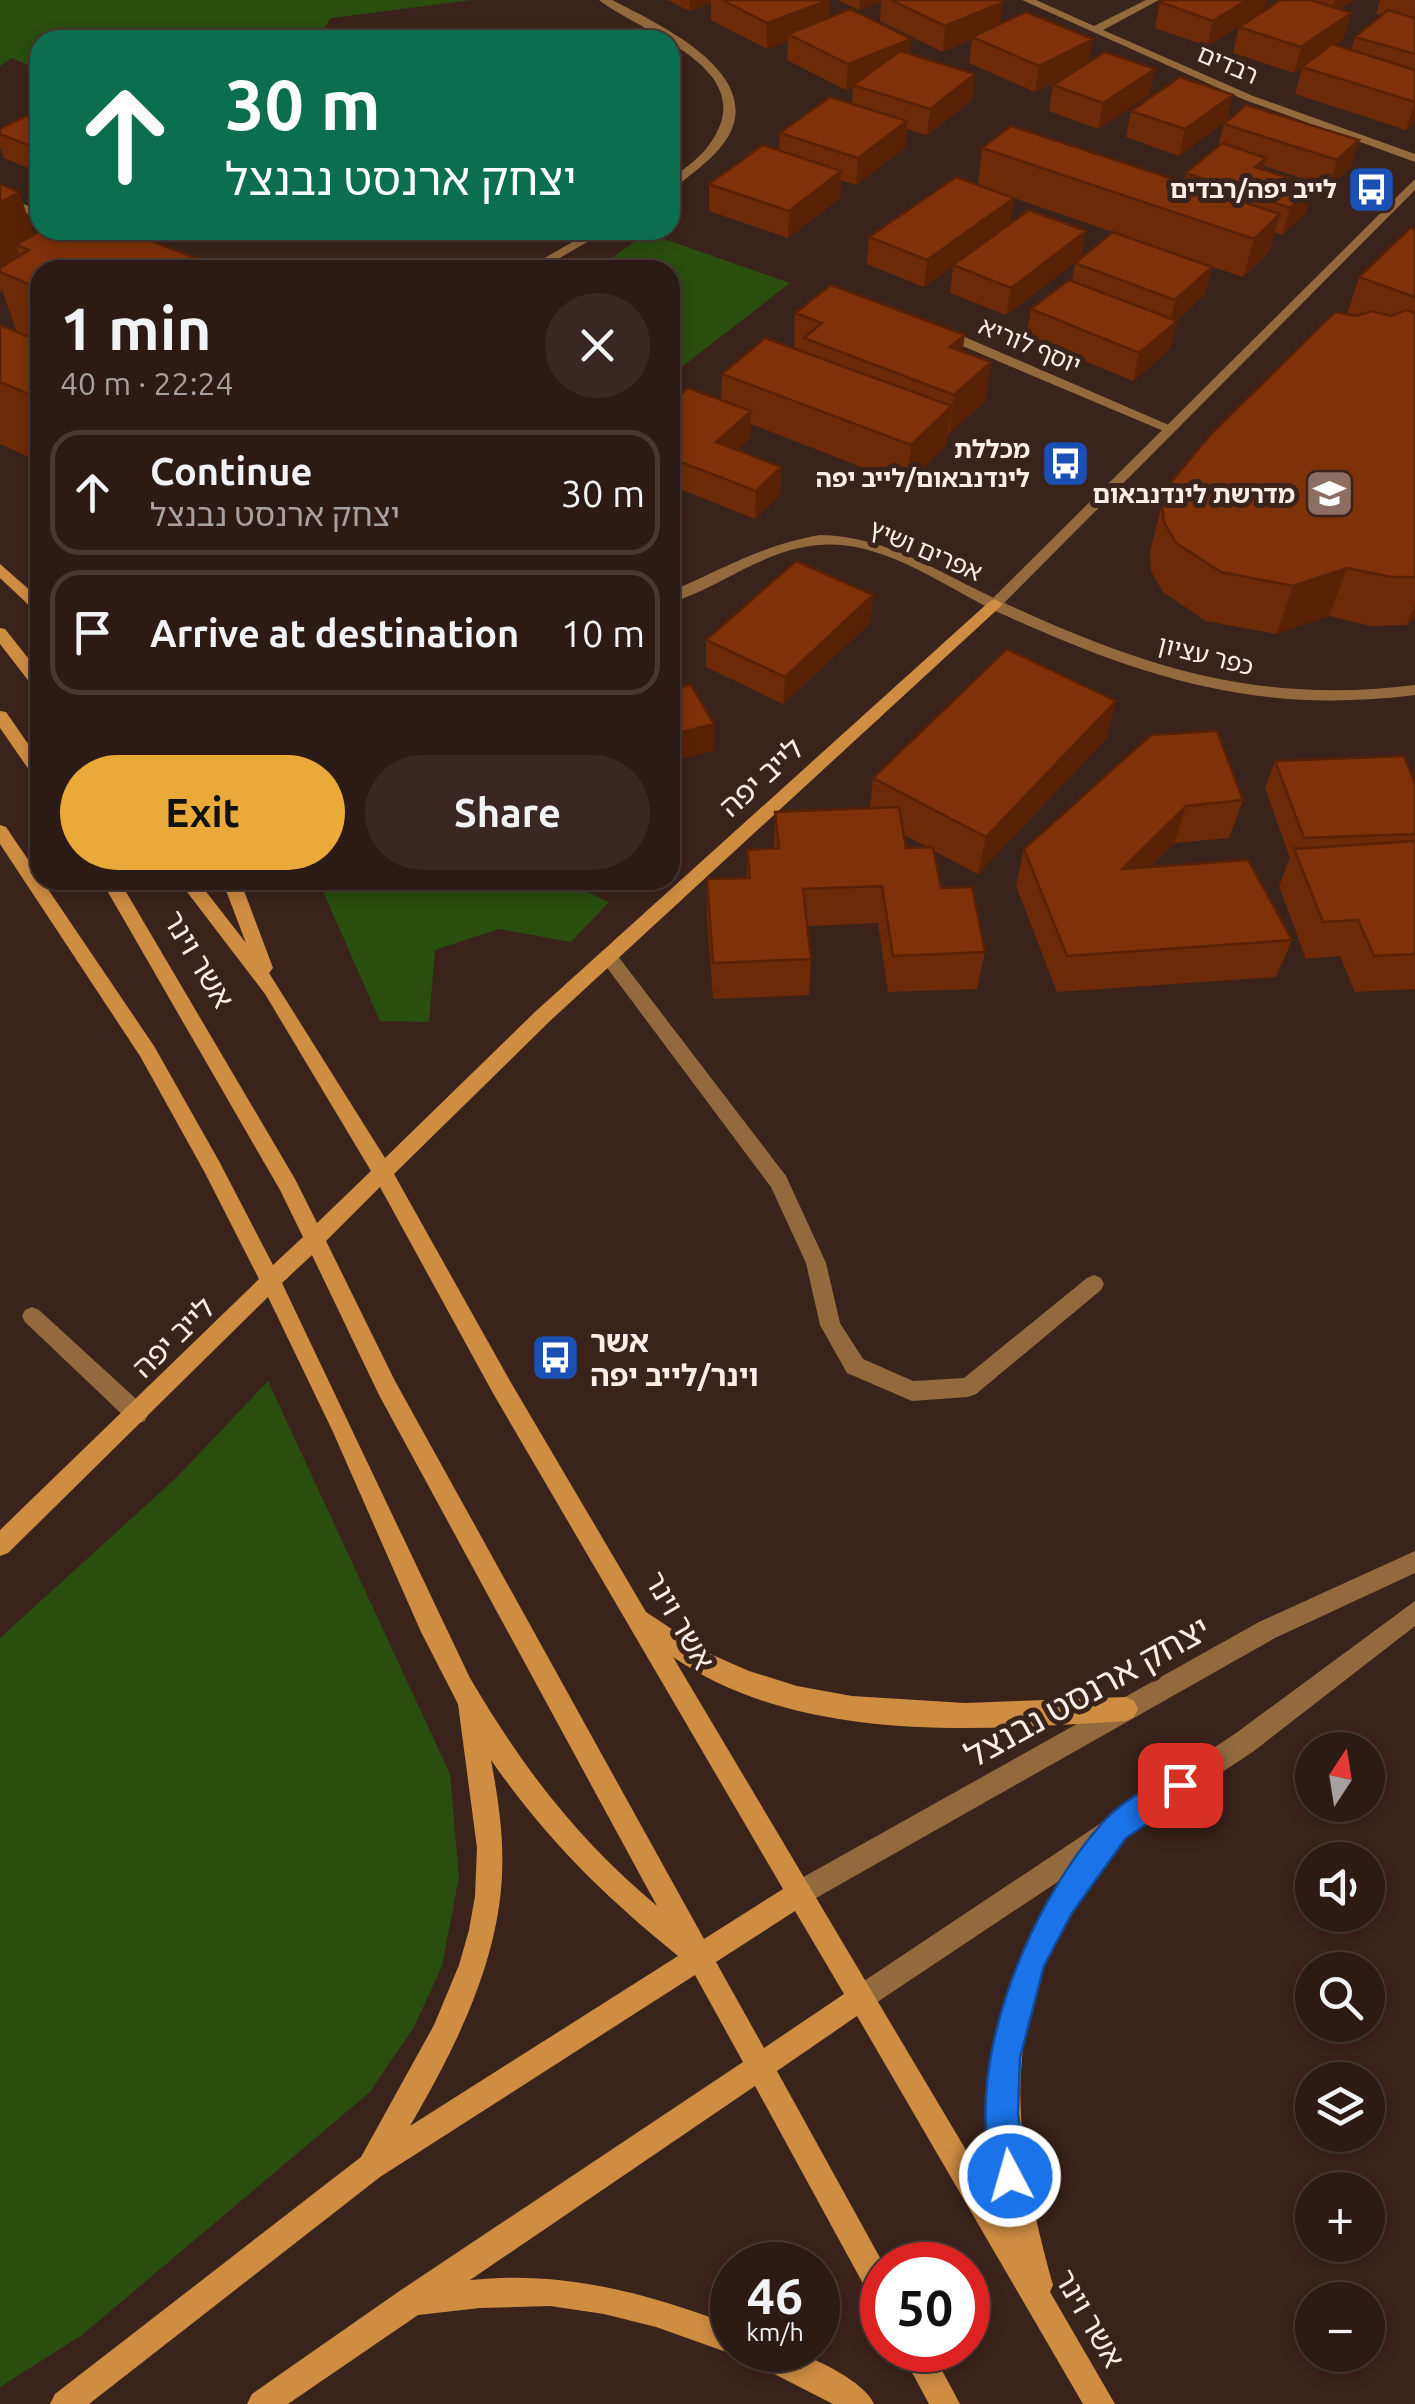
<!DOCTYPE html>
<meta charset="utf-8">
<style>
:root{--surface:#2c1a14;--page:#382722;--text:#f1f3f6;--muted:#a6a1a0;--line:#483834;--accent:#eaaa39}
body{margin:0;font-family:Ubuntu,"Noto Sans Hebrew",sans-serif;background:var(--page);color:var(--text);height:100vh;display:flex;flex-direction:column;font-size:38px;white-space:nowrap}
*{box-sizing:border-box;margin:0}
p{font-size:32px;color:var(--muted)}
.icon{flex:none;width:55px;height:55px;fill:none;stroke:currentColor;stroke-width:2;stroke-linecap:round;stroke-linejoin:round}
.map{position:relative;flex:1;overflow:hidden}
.side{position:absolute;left:30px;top:260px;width:650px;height:630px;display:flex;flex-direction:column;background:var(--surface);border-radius:30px;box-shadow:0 5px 15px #0003,0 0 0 2px var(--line)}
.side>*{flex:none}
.top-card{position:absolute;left:30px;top:30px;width:650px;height:210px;border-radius:30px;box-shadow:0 5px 15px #0003,0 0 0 2px var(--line);background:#0b6e4f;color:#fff;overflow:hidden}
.needle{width:65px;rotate:12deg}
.buttons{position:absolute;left:1295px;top:1732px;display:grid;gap:20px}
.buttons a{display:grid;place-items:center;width:90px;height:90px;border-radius:50%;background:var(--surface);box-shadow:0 5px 15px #0003,0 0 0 2px var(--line);font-size:50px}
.speed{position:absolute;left:710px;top:2242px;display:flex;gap:20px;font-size:50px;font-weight:700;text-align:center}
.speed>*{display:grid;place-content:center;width:130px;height:130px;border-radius:50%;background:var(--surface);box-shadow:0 5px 15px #0003,0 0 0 2px var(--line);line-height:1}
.speed small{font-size:25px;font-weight:400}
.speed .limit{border:15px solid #d22;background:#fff;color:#111}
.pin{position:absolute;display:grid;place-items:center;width:85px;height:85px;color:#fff;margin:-42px;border-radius:20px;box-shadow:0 5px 15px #0006}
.me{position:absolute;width:110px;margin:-55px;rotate:354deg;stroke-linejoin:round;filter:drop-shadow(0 0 8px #0008)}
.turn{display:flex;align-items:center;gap:35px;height:210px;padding:0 30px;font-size:45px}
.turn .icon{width:130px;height:130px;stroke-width:2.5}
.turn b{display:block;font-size:70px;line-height:85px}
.round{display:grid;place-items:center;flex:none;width:105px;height:105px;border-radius:52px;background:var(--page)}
.headline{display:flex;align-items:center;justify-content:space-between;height:170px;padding:0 30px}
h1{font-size:60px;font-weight:600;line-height:75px}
.primary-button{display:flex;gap:20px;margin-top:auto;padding:20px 30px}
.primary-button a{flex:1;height:115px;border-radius:60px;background:var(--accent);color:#111;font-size:40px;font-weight:600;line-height:115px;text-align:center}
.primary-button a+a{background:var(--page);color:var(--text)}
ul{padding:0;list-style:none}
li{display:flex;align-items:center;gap:30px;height:125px;margin:0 20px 15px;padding:0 10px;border:5px solid var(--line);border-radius:30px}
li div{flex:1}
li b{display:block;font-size:38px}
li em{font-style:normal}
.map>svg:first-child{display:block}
</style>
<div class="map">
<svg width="1415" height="2404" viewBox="0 0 1415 2404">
<rect width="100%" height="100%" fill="#3a231b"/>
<!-- green -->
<path fill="#2a4d10" d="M 0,0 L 472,0 L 331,18 L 316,40 L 40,40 L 40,71 L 12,58 L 0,66 Z
M 647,233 L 790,283 L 670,376 L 670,270 L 595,270 Z
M 318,880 L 561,880 L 609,902 L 571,942 L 499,929 L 435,950 L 429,1022 L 380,1021 Z
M 268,1381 L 450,1774 L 459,1877 L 442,1966 L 414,2027 L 370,2092 L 82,2335 L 0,2387 L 0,1638 L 177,1477 Z"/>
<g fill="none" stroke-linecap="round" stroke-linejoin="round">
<!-- service -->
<path fill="#936a3e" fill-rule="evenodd" d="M 608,949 L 614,951 L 786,1176 L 826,1263 L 840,1323 L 863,1359 L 913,1381 L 964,1378 L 1087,1278 L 1094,1275 L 1101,1278 L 1104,1284 L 1101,1290 L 976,1394 L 968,1397 L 912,1401 L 847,1373 L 820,1325 L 806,1263 L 771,1187 L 602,961 L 599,956 L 602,951 Z
M 32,1307 L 39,1310 L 145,1407 L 148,1414 L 145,1421 L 137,1424 L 129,1421 L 25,1322 L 22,1316 L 25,1310 Z"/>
<!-- minor -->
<path fill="#936a3e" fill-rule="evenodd" d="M 599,0 L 612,0 C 652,21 753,66 733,126 C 724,152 695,171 674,188 L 670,189 L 670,179 C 682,170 696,161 706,149 C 769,70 644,35 599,0 Z
M 1022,0 L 1036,0 L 1094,26 L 1146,0 L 1159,0 L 1103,30 L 1253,96 L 1415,154 L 1415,162 L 1245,100 Z
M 0,194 L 40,211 L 40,219 L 0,202 Z
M 593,230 L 608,230 L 539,270 L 524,270 Z
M 934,328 L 944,328 L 1178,429 L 1166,432 L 934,334 Z
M 820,535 C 886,536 938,572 996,599 C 1139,666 1256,705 1415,685 L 1415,695 C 1258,715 1143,678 1002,614 C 945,588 884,539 819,545 C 764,549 721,587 670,603 L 670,592 C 720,570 765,544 820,535 Z
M 1415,1551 L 1415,1573 L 1275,1638 L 809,1902 L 800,1906 L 791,1902 L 787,1893 L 791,1884 L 1259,1622 Z
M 1415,1601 L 1415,1626 L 1254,1751 L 870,2007 L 861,2011 L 852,2007 L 848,1998 L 852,1989 L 1236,1733 Z"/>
<!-- tertiary -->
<path fill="#936a3e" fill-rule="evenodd" d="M 1415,179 L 1415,190 L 1000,607 L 990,607 L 990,601 Z"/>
<!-- secondary -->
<path fill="#cf8d42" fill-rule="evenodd" d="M 0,564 L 40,599 L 40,613 L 35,611 L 0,578 Z
M 995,599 L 1003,604 L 1000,607 L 550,1021 L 394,1174 L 510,1381 L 646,1612 L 708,1653 L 749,1671 L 797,1686 L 852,1696 L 965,1703 L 1126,1697 L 1134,1701 L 1138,1709 L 1134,1717 L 1126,1721 C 979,1730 802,1745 673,1657 L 1007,2219 C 972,2044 1005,1960 1107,1819 L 1116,1816 L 1125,1819 L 1128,1828 L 1125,1837 C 1099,1872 1074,1908 1054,1947 C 998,2056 1022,2173 1053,2285 L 1050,2292 L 1115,2404 L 1083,2404 L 857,2016 L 777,2071 L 884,2265 L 882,2304 L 872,2300 L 755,2086 L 470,2280 C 563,2270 646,2293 732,2325 L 732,2350 L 740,2350 L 732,2354 L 656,2327 L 604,2314 L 550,2306 L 480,2308 L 418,2315 L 288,2404 L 247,2404 L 252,2394 L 398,2292 L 743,2062 L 695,1975 L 380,2177 L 89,2404 L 50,2404 L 55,2394 L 361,2157 L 434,2025 L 459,1965 L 469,1930 L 475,1896 L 477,1848 L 458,1704 L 421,1632 L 333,1432 L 268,1297 L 8,1553 L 0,1556 L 0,1530 L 259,1279 L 205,1173 L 140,1056 L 0,844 L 0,825 L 6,827 L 154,1046 L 219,1161 L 273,1265 L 303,1237 L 280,1190 L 101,880 L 119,880 L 295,1179 L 317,1223 L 371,1171 L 265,994 L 178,880 L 197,880 L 246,943 L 222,880 L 240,880 L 273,968 L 269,973 L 385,1158 L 536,1011 L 990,601 ZM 380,1187 L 494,1395 L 783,1889 L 704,1939 L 395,1381 L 326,1241 ZM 312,1255 L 379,1395 L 657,1906 C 577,1839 523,1768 470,1678 L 282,1283 ZM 491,1760 C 547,1840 602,1894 678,1956 L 410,2126 C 454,2050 498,1965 502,1875 C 504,1836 498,1798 491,1760 ZM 795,1911 L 844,1994 L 764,2048 L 716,1962 Z
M 0,628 L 5,629 L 40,673 L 40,689 L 34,688 L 0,644 Z
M 0,711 L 6,712 L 40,761 L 40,779 L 34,777 L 0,728 Z
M 742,2350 C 758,2350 778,2347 792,2351 C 815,2358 865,2382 874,2404 L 833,2404 L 747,2360 Z
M 900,2350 L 931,2350 L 960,2404 L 929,2404 Z"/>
</g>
<!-- wall -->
<path fill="#6d2a09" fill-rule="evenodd" d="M 667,0 L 830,0 L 829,17 L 909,54 L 975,74 L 972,100 L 927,135 L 907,129 L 905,148 L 856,185 L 841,180 L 840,198 L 788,238 L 709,211 L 709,184 L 779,150 L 780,133 L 852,103 L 853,88 L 846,90 L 787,60 L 788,41 L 767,49 L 711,20 L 711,3 L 689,11 Z
M 838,0 L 998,0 L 1000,24 L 1089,62 L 1155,69 L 1149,95 L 1098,129 L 1049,111 L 1053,85 L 1068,76 L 1035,92 L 969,63 L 972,39 L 943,52 L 880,21 L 881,2 L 859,10 Z
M 1281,0 L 1354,0 L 1339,9 L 1344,39 L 1335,45 L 1351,50 L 1355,37 L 1381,15 L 1376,14 L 1380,0 L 1415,0 L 1415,122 L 1406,130 L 1295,94 L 1302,68 L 1294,73 L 1233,53 L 1239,27 L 1248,21 L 1207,46 L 1155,28 L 1160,2 L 1264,11 Z
M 1233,95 L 1179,156 L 1126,137 L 1131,111 Z
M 40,122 L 40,173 L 4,158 L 0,147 L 0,129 Z
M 1224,124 L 1359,140 L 1351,167 L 1329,187 L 1264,166 L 1263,169 L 1306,213 L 1282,235 L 1275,232 L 1269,252 L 1243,277 L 1177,255 L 1212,267 L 1205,294 L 1176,321 L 1177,321 L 1170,349 L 1133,381 L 1026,337 L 1031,309 L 1072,281 L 1075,263 L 1113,232 L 1014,198 L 1010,224 L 1081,258 L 1006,315 L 950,293 L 953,266 L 924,287 L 867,264 L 869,237 L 978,185 L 982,148 L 1184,182 L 1186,173 L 1218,146 Z
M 0,184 L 19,192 L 34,235 L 208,270 L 40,270 L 40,462 L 0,444 L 0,325 L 17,332 L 2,290 L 0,292 Z
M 1415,229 L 1415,618 L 1406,625 L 1371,626 L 1329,616 L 1276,634 L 1206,621 L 1163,592 L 1151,571 L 1150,552 L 1162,504 L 1347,314 L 1359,277 Z
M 795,313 L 962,352 L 991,362 L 985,401 L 948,434 L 946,445 L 907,485 L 751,424 L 750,438 L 737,450 L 781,467 L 780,495 L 755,519 L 670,485 L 670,404 L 721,400 L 722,374 L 794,348 Z
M 873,595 L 870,623 L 783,704 L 706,667 L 706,640 Z
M 1116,701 L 1106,739 L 978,874 L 934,851 L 941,888 L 985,952 L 977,989 L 888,992 L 878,923 L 807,926 L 811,959 L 809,995 L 713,999 L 707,917 L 707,879 L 747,878 L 747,850 L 774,848 L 775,812 L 870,808 L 873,778 ZM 904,835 L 928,847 L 906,848 Z
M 1151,735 L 1243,800 L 1229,838 L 1174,843 L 1150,867 L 1292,940 L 1276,977 L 1057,992 L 1016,886 L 1024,849 Z
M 1275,761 L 1415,783 L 1415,989 L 1355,992 L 1340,956 L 1306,959 L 1279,886 L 1290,858 L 1265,788 Z"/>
<!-- shaded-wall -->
<path fill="#592207" d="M 689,0 L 711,0 L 711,3 L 689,11 Z
M 830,0 L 829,25 L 788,34 L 788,41 L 767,49 L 767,23 Z
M 860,0 L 882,0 L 881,2 L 859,10 Z
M 1247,0 L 1267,0 L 1264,11 L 1207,46 L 1213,21 Z
M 1334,0 L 1354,0 L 1330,15 Z
M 1003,2 L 999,28 L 972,37 L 972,39 L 943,52 L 945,26 Z
M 1351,13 L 1344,39 L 1294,73 L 1301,47 Z
M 911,39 L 908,65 L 853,85 L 853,88 L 846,90 L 848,64 Z
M 1093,39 L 1088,65 L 1035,92 L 1039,66 Z
M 1155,69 L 1149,95 L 1098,129 L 1103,103 Z
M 975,74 L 972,100 L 927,135 L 930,109 Z
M 1233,95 L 1227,121 L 1179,156 L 1185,129 Z
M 1415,102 L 1415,122 L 1406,130 L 1414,103 Z
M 907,121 L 905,148 L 856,185 L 858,158 Z
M 1359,140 L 1351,167 L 1329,187 L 1337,160 Z
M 1266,158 L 1259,184 L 1255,167 Z
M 841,171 L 840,198 L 788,238 L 789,211 Z
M 1314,186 L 1306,213 L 1282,235 L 1290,208 Z
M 19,192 L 44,265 L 29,250 L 16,245 L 26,276 L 0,272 L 0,203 Z
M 1014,198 L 1010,225 L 924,287 L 927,260 Z
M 1280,214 L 1269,252 L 1243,277 L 1254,239 Z
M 1086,231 L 1081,258 L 1006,315 L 1011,288 Z
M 206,262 L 208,270 L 195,270 Z
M 1212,267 L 1205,294 L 1169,327 L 1175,300 Z
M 1177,321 L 1170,349 L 1133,381 L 1139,353 Z
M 965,335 L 959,374 L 950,347 Z
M 991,362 L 985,401 L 949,434 L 954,395 Z
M 952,406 L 946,445 L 907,485 L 911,445 Z
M 751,411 L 750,438 L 716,470 L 716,442 Z
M 781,467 L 780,495 L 755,519 L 756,491 Z
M 681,518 L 681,546 L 670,550 L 670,522 Z
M 1347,568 L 1329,616 L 1276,634 L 1293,586 Z
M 873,595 L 870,623 L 783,704 L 785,677 Z
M 1415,605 L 1415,618 L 1406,625 Z
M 1116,701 L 1106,739 L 978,874 L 986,837 Z
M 714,724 L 714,751 L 670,762 L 670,735 Z
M 1186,806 L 1174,843 L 1111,906 L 1122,869 Z"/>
<!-- building -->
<path fill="#7f310a" stroke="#592207" stroke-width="2.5" d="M 722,0 L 829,0 L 767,23 Z
M 891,0 L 998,0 L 1003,2 L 945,26 Z
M 1164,0 L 1247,0 L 1213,21 L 1160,2 Z
M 1281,0 L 1311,0 L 1351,13 L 1301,47 L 1239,27 Z
M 850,9 L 911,39 L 848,64 L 788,34 Z
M 1388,10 L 1415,18 L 1415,54 L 1355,37 Z
M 1026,12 L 1093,39 L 1039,66 L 972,37 Z
M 1332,44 L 1415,70 L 1415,102 L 1302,67 Z
M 900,51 L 975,74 L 930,109 L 853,85 Z
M 1105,52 L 1155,69 L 1103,103 L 1053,85 Z
M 1180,77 L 1233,95 L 1185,129 L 1131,111 Z
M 830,97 L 907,121 L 858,158 L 780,133 Z
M 1246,105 L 1359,140 L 1337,160 L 1224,124 Z
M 26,116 L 40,122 L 40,150 L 0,134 L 0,129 Z
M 1011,126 L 1280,214 L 1254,239 L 982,148 Z
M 1222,143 L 1266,158 L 1255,167 L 1314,186 L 1290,208 L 1186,173 Z
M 763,145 L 841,171 L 789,211 L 709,184 Z
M 956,177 L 1014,198 L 927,260 L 869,237 Z
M 0,184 L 19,192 L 0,203 Z
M 1029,210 L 1086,231 L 1011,288 L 953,265 Z
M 1410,228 L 1415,229 L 1415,297 L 1359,277 Z
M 42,230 L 122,230 L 206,262 L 195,270 L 90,270 L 81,265 L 74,270 L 40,270 L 40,289 L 0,272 L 0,268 L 29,250 L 16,245 Z
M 1113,232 L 1212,267 L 1175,300 L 1075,263 Z
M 1069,280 L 1177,321 L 1139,353 L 1031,309 Z
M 831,285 L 965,335 L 950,347 L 991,362 L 954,395 L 804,338 L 822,323 L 795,313 Z
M 1406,310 L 1415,313 L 1415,577 L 1391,577 L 1347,568 L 1293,586 L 1221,572 L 1176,543 L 1164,522 L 1162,504 L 1172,481 L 1213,432 L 1335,312 L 1356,316 L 1372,311 L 1391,316 Z
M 0,325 L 29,337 L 40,331 L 40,399 L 0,382 Z
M 765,338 L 952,406 L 911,445 L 722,374 Z
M 688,388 L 751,411 L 716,442 L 781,467 L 756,491 L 670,458 L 670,404 Z
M 670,507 L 681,518 L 670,522 Z
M 796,561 L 873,595 L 785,677 L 706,640 Z
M 1007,649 L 1116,701 L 986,837 L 873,778 Z
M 691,685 L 714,724 L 670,735 L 670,690 Z
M 1217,731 L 1243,800 L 1186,806 L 1122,869 L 1248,860 L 1292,940 L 1067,956 L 1024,849 L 1151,735 Z
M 1404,756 L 1415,783 L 1415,834 L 1304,838 L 1275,761 Z
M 899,807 L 906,848 L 933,847 L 941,888 L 972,887 L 985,952 L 893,956 L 882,886 L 803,889 L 811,959 L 713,963 L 707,879 L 750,878 L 747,850 L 779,848 L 775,812 Z
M 1415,841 L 1415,954 L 1374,956 L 1358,920 L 1323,922 L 1294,849 Z"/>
<!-- route -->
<path fill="#1a73e8" stroke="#114b97" stroke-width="2.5" d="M 1180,1771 L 1190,1775 L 1194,1785 L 1190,1795 L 1126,1838 L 1072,1913 L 1044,1966 L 1020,2058 L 1018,2114 L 1026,2176 L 1021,2187 L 1010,2192 L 999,2187 C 954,2079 1030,1902 1104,1821 C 1121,1802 1157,1781 1180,1771 Z"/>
<!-- icons -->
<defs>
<symbol id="bus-square" viewBox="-11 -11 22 22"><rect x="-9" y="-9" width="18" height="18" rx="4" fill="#1a4fb4" stroke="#3a231b"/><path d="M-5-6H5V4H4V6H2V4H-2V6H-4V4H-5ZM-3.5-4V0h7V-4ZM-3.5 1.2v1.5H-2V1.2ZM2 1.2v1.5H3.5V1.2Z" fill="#fff"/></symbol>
<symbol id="school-square" viewBox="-11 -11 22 22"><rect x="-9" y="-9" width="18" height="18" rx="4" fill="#8d6e63" stroke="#3a231b"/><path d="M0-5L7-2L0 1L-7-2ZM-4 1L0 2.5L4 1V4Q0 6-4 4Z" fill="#fff"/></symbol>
</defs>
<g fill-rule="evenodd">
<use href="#bus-square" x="1344" y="162" width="55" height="55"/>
<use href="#bus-square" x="1038" y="436" width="55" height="55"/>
<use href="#school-square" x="1302" y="466" width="55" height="55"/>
<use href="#bus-square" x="528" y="1330" width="55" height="55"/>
</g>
<g text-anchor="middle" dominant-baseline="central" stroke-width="10" stroke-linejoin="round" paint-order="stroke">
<!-- far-street labels -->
<g font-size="25" fill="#feede8" stroke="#3a231b">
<text transform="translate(1228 64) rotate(23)">רבדים</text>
<text transform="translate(1030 345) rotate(23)">יוסף לוריא</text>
<text transform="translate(926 550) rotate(23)">אפרים ושיץ</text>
<text transform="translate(1206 655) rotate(14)">כפר עציון</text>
</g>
<!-- far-poi labels -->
<g font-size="25" font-weight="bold" fill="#feede8" stroke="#3a231b" text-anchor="end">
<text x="1337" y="189">לייב יפה/רבדים</text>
<text x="1030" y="449">מכללת<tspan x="1030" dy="29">לינדנבאום/לייב יפה</tspan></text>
<text x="1295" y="494">מדרשת לינדנבאום</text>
</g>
<!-- street labels -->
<g font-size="30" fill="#feede8" stroke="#3a231b">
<text transform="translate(761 777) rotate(-42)">לייב יפה</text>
<text transform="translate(199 959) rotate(59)">אשר וינר</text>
<text transform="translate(173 1337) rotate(-44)">לייב יפה</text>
<text transform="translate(680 1620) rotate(60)">אשר וינר</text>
<text transform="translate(1090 2318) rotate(60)">אשר וינר</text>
</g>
<!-- poi labels -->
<g font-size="30" font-weight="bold" fill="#feede8" stroke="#3a231b" text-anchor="start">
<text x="590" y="1341">אשר<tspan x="590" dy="34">וינר/לייב יפה</tspan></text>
</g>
<!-- near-street labels -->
<g font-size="35" fill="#feede8" stroke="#3a231b">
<text transform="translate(1087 1691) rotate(-29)">יצחק ארנסט נבנצל</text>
</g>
</g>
</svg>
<div class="buttons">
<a><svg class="needle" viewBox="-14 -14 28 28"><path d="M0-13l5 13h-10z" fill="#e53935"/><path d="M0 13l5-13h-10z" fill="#a6a1a0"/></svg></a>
<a><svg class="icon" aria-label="sound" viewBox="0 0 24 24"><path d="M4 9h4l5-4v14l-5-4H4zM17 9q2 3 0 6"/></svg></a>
<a><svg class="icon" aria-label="search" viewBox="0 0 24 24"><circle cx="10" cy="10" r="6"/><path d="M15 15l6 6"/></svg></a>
<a><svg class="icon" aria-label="layers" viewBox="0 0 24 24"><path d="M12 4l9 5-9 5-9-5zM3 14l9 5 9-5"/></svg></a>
<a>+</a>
<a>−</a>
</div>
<div class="speed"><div>46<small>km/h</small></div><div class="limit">50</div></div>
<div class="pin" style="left:1180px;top:1785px;background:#d93025"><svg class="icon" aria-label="arrive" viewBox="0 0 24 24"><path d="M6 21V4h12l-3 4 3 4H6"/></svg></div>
<svg class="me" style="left:1010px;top:2176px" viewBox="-20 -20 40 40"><circle r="17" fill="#1a73e8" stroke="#fff" stroke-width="3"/><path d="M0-11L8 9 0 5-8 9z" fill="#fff"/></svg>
<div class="top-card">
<div class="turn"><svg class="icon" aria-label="ahead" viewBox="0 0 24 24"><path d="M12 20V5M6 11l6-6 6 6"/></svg><div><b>30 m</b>יצחק ארנסט נבנצל</div></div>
</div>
<section class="side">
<div class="headline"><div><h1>1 min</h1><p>40 m · 22:24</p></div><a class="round"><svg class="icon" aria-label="close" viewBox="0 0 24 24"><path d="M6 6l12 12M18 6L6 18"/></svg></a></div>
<ul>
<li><svg class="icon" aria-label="ahead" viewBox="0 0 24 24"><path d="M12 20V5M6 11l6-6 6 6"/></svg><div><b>Continue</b><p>יצחק ארנסט נבנצל</p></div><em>30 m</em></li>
<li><svg class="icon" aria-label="arrive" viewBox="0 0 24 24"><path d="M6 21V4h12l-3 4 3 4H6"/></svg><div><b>Arrive at destination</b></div><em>10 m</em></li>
</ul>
<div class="primary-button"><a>Exit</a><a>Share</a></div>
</section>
</div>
